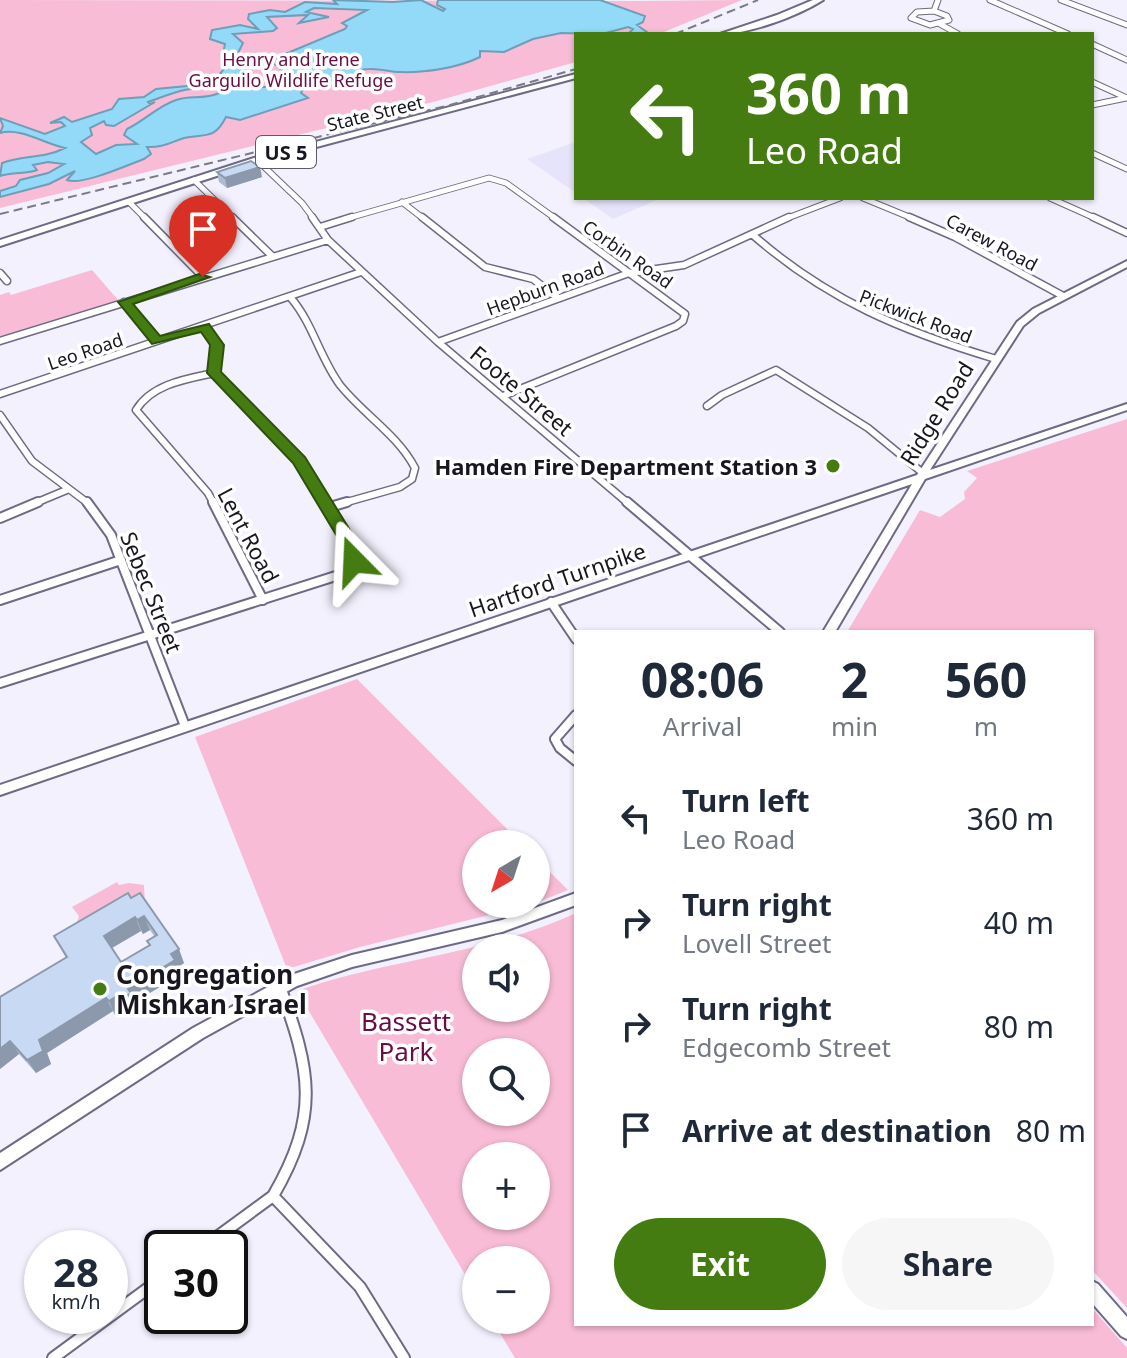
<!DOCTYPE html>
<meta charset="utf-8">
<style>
:root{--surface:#fff;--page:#f6f6f7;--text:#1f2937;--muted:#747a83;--accent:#457c11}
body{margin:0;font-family:"Noto Sans",sans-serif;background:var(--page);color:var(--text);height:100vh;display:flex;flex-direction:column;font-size:30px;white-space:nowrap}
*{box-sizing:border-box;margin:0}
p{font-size:26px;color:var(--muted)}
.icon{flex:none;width:44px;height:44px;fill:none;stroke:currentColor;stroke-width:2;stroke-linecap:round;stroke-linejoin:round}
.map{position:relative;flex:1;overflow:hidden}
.panel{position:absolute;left:574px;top:630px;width:520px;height:696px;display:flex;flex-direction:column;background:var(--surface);border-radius:0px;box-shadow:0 2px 6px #0004}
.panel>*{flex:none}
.top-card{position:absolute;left:574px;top:32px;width:520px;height:168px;border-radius:0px;box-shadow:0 2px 6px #0004;background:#457c11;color:#fff;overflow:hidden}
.needle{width:52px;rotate:219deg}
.fabs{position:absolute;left:462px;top:830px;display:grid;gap:16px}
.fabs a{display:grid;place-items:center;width:88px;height:88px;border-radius:50%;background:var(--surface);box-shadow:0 2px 6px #0004;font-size:40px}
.speed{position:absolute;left:24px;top:1230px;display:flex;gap:16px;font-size:40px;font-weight:700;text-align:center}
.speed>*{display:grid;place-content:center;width:104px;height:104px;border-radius:50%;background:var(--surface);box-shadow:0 2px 6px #0004;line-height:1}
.speed small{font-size:20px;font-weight:400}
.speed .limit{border:4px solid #111;border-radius:12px;background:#fff;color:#111}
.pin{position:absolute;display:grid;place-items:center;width:68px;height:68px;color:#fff;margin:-82px -34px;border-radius:50% 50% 50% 0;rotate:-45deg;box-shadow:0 0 8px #0007}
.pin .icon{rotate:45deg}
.me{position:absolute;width:88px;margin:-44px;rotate:339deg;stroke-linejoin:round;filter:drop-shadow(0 0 6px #0008)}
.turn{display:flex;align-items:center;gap:28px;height:168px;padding:0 40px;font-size:36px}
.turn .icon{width:104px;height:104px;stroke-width:2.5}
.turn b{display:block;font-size:56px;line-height:68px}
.eta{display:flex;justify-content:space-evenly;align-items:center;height:136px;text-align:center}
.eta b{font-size:48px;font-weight:700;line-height:56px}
.cta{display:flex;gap:16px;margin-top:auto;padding:16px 40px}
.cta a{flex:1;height:92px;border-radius:48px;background:var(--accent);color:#fff;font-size:32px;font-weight:700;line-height:92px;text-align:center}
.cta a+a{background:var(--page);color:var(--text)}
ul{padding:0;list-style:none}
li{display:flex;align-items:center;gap:24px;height:104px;padding:0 40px}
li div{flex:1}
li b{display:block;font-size:30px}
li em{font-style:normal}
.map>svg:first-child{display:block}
</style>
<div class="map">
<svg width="1127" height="1358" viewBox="0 0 1127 1358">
<rect width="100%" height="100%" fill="#f2f1fd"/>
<!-- built -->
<path fill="#e6e4fb" d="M 576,142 L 576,193 L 527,159 Z
M 583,198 L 661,198 L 613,219 Z"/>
<!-- green -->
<path fill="#f9bcd6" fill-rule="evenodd" d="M 0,0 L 637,1 L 742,0 L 659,34 L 576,34 L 576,62 L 433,102 L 0,208 Z
M 92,270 L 119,301 L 0,339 L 0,295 L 9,292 L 11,295 Z
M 1127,419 L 1127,1308 L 1092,1270 L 1092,632 L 847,632 L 920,510 L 940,517 L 965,499 L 964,492 L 977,478 L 967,471 Z
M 357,679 L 522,844 L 476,844 L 476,904 L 533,904 L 360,947 L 287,969 L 195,737 Z
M 536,858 L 568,890 L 536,903 Z
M 117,882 L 119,885 L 129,883 L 144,885 L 145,907 L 76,926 L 79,916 L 72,907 Z
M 576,913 L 576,1324 L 1092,1324 L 1092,1308 L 1127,1348 L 1127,1358 L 515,1358 L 492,1320 L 536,1320 L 536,1260 L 476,1260 L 476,1293 L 297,991 C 387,959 489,954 576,913 ZM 476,948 L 536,948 L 536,1008 L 476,1008 ZM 536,1052 L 536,1112 L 476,1112 L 476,1052 ZM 476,1156 L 536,1156 L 536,1216 L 476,1216 Z"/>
<!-- water -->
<path fill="#93d9f8" stroke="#6e9eb8" stroke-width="2" fill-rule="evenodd" d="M 333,0 L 393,2 L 421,0 L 443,11 L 445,9 L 437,5 L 438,0 L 600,0 L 645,16 L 643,22 L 637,25 L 648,33 L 628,34 L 633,29 L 628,27 L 602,34 L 561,33 L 533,39 L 504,52 L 480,51 L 480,57 C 458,68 424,73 400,72 C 390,72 379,68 369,69 C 359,69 367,70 358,74 C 330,84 291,85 271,60 L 345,29 L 347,26 L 342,23 L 367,10 L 314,8 L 306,12 L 329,17 L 299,23 L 308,15 L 267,17 L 277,28 L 273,31 L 233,34 L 243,43 L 238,53 L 240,59 L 249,64 L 243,89 L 298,84 L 304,87 L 301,93 L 308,98 L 240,120 L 226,117 C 214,141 204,133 184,138 C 171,142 162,148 147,147 L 151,154 L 144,159 C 128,165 81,186 67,180 L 75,171 L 49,184 L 0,197 L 0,191 L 16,186 L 20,180 L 48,173 L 64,164 L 48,162 L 33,165 L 37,170 C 28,174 12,172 0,176 L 2,163 C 23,155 43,159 65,148 C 45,144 20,127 0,133 L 3,126 L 0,118 L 45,134 L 65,126 L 61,122 L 50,123 L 64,117 L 72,122 L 112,109 L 119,99 L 144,97 L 156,89 L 187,86 L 193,78 L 218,76 L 225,68 L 222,60 L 225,44 L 210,39 L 212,30 L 240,25 L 258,29 L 248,19 L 249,14 L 270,10 L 285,12 L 305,2 L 337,4 ZM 221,83 L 219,93 C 204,100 190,95 176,100 C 158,106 144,121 127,129 L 124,135 L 137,144 L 116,145 L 96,154 L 81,142 L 92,135 L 90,128 L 104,121 L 106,125 L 114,126 L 155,102 L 150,104 L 148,102 C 176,92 189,86 217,88 L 214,84 Z"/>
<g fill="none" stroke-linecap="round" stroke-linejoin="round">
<defs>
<path id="street-far3" d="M 990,0 L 1068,34
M 1061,0 L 1127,25
M 934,11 L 947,16 L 949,20 L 930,25 L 911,18 L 917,12 Z
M 934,11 L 938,0
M 940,24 L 958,34
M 1092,44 L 1127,60
M 1092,82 L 1127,98
M 1092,105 L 1126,98
M 1092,153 L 1127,169
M 257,160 L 302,203 L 314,219
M 194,180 L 234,219
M 863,198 L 914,219
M 1050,198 L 1097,219
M 129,202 L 146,219
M 402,202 L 424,219
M 345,219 L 489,178 L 506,183 L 556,219
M 785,219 L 840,198"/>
<path id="street-far2" d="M 144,217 L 203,277
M 232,217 L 272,256
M 312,217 L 328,240 L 438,342 L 629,504
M 422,217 L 485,267 L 533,279 L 557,297
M 909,217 L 955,237 L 1063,296
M 1093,217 L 1127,233
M 320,227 L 352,217
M 753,235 C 827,300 902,331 996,359
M 0,273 L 7,281
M 291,298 C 313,324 320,358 340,385 C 364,415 397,434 415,468 L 412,479 L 400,487 L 340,504
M 124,302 L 157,341
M 204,327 L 217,345 L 214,373 L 299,460 L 326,504
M 0,341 L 328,240
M 438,342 L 629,273 L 684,265 L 789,217
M 0,394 L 361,272
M 503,396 L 676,326 L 683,321 L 685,314 L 553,217
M 707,406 L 722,395 L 776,370 L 868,428 L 924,474
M 0,415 L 32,461 L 89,504
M 33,504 L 69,489
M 214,504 L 208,493 L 136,410 C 152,384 186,379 214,373"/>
<path id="street-far1" d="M 87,502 L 111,535 L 185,726
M 213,502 L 263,600
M 627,502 L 780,632
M 330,507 L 347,502
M 0,518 L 38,502
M 0,600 L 121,560
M 551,602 L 576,639
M 0,683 L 342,574 L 351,566 L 355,553 L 324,502
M 576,715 L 555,739 L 560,748 L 576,761"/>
<path id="street" d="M 280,987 C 311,1071 320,1115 273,1196 L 360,1287 L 404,1358
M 202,1248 L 273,1196
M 53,1358 L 162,1278"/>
<path id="secondary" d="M 1127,261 L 1127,267 L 1039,313 L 1023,326 L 930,470 L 1127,404 L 1127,410 L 925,479 L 835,632 L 823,632 L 912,484 L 0,795 L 0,785 L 917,475 L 1017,322 L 1033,309 Z
M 576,893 L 576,905 L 502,932 L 352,967 L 297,986 L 203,1038 L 0,1170 L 0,1153 L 193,1028 L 288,976 L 352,955 L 502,920 Z
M 1092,1281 L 1098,1284 L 1127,1317 L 1127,1339 L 1121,1336 L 1092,1303 Z"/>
<path id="primary" d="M 813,0 L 823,0 C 798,16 749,34 720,34 L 777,15 Z
M 576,74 L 576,78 L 260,162 L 0,246 L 0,240 L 254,158 Z"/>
</defs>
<!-- street-far3 casing -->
<use href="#street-far3" stroke="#6d6a85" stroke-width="7"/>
<!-- street-far2 casing -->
<use href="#street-far2" stroke="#6d6a85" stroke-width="9"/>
<!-- street-far1 casing -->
<use href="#street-far1" stroke="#6d6a85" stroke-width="12"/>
<!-- street casing -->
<use href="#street" stroke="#6d6a85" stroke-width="14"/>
<!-- secondary casing -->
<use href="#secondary" stroke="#6d6a85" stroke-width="4"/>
<!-- primary casing -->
<use href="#primary" stroke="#6d6a85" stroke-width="4"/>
<!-- street-far3 -->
<use href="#street-far3" stroke="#fff" stroke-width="5"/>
<!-- street-far2 -->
<use href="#street-far2" stroke="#fff" stroke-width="6"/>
<!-- street-far1 -->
<use href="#street-far1" stroke="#fff" stroke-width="8"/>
<!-- street -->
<use href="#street" stroke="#fff" stroke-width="10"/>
<!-- secondary -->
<use href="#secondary" fill="#fff" fill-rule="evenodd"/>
<!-- primary -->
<use href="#primary" fill="#fff" fill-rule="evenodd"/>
<!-- rail -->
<path stroke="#7b7a85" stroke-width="2" stroke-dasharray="9 5" stroke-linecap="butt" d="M 675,34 L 758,0
M 0,214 L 450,105 L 576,69"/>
</g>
<!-- wall -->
<path fill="#acbbd2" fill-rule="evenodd" d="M 217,172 L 262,177 L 227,188 L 219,182 Z
M 128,893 L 184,963 L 178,967 L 181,974 L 135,1002 L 137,1006 L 126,1013 L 123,1010 L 115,1015 L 113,1011 L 47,1053 L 51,1064 L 36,1073 L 19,1054 L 0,1069 L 0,997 L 66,958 L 54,936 ZM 150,930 L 154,936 L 147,941 L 149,945 L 121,962 L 112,948 L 141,931 L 143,934 Z"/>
<!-- shaded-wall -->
<path fill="#8c98ab" d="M 260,167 L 262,177 L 227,188 L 225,178 Z
M 144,916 L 150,930 L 143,934 L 137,920 Z
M 135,917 L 141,931 L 110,949 L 104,936 Z
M 179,949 L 184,963 L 178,967 L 181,974 L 135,1002 L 137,1006 L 126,1013 L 119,1000 L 128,989 L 171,954 Z
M 117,996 L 123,1010 L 115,1015 L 109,1001 Z
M 106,998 L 113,1011 L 47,1053 L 51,1064 L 36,1073 L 27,1060 L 39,1040 Z
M 10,1041 L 19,1054 L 0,1069 L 0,1049 Z"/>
<!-- building -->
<path fill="#c8d9f4" stroke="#8c98ab" stroke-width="2" fill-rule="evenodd" d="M 251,161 L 260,167 L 225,178 L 217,172 Z
M 128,893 L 131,898 L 140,893 L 179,949 L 171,954 L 175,960 L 128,989 L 131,993 L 119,1000 L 117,996 L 109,1001 L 106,998 L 39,1040 L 43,1051 L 27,1060 L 10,1041 L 0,1049 L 0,997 L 67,957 L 54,936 ZM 144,916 L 157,935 L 147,941 L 150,945 L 121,962 L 104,936 L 135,917 L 137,920 Z"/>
<!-- route -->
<path fill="#457c11" stroke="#2d510b" stroke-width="2" d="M 199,274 L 210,277 L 133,304 L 160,336 L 209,324 L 224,345 L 221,372 L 305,457 L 364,553 L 360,565 L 348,565 L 347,553 L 293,463 L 207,373 L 210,345 L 201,332 L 152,344 L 118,302 Z"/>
<!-- markers -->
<g fill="#457c11" stroke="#fff" stroke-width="3">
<circle cx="833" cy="466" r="8"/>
<circle cx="100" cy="989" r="8"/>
</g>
<g text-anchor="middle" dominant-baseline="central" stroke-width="7" stroke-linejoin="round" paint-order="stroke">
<!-- far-park labels -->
<g font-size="18" fill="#690d42" stroke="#fff">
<text x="291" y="59">Henry and Irene<tspan x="291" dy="21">Garguilo Wildlife Refuge</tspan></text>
</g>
<!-- far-street labels -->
<g font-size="18" fill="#181621" stroke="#fff">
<text transform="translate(375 113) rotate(-14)">State Street</text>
<text transform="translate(992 242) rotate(28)">Carew Road</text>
<text transform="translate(628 254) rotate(35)">Corbin Road</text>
<text transform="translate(545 288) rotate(-20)">Hepburn Road</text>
<text transform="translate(916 316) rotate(21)">Pickwick Road</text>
<text transform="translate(85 351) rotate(-19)">Leo Road</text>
</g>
<!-- shield labels -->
<rect fill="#fff" stroke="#5d5c64" stroke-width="2" x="256" y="136" width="60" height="32" rx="6"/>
<g font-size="20" font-weight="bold" fill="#181621">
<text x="286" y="152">US 5</text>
</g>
<!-- street labels -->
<g font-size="22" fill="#181621" stroke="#fff">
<text transform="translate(522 390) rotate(40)">Foote Street</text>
<text transform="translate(936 413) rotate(-58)">Ridge Road</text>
<text transform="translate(249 535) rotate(62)">Lent Road</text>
<text transform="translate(557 579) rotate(-19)">Hartford Turnpike</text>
<text transform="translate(152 592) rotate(68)">Sebec Street</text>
</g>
<!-- poi labels -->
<g font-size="22" font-weight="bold" fill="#181621" stroke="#fff" text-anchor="end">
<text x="817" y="466">Hamden Fire Department Station 3</text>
</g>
<!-- near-poi labels -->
<g font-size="26" font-weight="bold" fill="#181621" stroke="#fff" text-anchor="start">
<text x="116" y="974">Congregation<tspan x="116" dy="30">Mishkan Israel</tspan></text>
</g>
<!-- near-park labels -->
<g font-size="26" fill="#690d42" stroke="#fff">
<text x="406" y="1021">Bassett<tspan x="406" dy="30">Park</tspan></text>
</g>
</g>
</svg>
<div class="fabs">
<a><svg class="needle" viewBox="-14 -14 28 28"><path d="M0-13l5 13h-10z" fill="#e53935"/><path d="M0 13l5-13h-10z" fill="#747a83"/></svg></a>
<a><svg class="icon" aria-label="sound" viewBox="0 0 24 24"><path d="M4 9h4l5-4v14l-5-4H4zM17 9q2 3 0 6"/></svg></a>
<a><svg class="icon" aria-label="search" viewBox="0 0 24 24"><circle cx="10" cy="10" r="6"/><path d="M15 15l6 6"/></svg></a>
<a>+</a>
<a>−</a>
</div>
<div class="speed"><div>28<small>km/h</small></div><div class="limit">30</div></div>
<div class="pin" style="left:203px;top:277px;background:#d93025"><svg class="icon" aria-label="arrive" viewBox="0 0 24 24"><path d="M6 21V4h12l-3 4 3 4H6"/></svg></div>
<svg class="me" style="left:354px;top:561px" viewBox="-20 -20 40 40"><path d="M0-17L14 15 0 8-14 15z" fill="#457c11" stroke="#fff" stroke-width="4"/></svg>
<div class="top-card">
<div class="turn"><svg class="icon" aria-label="left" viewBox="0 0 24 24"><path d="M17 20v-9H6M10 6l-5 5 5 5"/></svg><div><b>360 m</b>Leo Road</div></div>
</div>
<section class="panel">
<div class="eta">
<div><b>08:06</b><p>Arrival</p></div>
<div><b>2</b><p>min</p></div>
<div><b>560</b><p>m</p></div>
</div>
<ul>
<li><svg class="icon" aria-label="left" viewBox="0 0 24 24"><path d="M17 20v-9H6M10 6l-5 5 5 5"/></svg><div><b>Turn left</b><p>Leo Road</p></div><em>360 m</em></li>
<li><svg class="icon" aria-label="right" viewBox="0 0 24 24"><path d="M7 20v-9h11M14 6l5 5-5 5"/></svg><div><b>Turn right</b><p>Lovell Street</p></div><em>40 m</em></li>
<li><svg class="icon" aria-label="right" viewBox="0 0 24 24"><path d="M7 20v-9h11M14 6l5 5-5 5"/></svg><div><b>Turn right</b><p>Edgecomb Street</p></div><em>80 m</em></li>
<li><svg class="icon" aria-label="arrive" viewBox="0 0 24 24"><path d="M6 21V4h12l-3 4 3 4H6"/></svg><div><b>Arrive at destination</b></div><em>80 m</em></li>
</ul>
<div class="cta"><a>Exit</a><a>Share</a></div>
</section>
</div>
